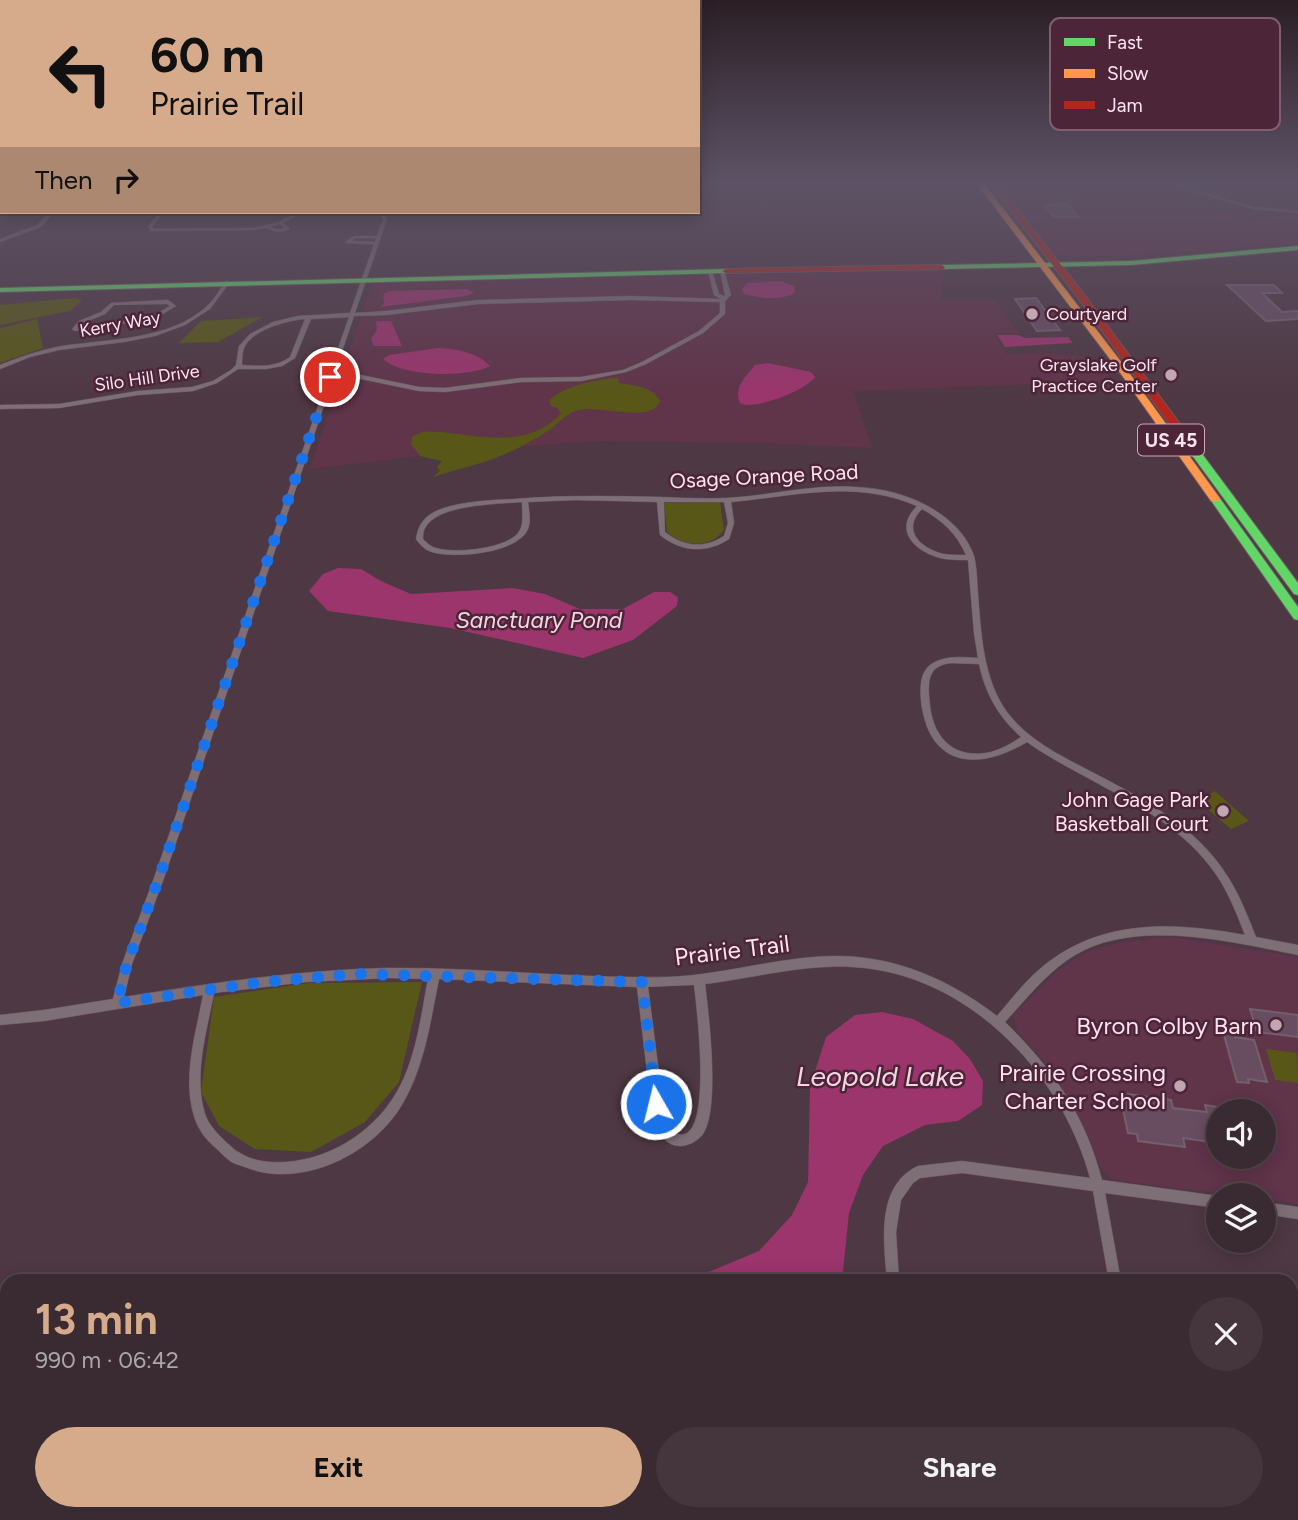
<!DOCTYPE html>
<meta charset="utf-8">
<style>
:root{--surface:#3a2a32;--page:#45363e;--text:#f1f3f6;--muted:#aba7ac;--line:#54464d;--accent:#d6ab8b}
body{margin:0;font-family:Figtree,sans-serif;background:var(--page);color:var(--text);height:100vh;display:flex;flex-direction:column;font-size:26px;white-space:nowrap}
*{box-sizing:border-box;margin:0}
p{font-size:23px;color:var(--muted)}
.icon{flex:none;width:38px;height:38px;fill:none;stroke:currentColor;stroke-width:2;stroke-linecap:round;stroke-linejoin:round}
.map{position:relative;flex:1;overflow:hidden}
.panel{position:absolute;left:0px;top:1274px;width:1298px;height:247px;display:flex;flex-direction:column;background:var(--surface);border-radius:21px 21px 0 0;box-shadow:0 4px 18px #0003,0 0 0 2px var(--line)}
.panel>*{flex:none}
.hud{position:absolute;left:0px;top:0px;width:700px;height:214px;box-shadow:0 4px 18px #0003,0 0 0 2px var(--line);background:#d6ab8b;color:#111;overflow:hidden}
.tools{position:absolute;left:1206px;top:1099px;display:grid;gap:14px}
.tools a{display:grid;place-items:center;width:70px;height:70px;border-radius:50%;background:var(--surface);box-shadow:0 4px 18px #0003,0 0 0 2px var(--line);font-size:35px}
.pin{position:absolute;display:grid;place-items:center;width:60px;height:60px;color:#fff;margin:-30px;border:4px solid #fff;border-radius:50%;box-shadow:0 2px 7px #0007}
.me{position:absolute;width:77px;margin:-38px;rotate:352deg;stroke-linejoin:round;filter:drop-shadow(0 0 5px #0008)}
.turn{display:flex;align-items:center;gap:24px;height:147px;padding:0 35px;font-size:32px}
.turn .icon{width:91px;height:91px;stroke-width:2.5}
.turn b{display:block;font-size:49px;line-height:60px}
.then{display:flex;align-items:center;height:66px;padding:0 35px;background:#0003;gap:14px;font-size:26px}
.round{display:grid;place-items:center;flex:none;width:74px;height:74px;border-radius:37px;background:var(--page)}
.headline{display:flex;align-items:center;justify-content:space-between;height:119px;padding:0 35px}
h1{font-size:42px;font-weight:700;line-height:52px;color:var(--accent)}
.action{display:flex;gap:14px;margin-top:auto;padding:14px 35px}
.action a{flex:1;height:80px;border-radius:42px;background:var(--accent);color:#111;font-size:28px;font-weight:700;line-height:80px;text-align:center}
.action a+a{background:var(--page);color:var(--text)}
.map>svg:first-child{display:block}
</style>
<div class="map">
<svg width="1298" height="1520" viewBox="0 0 1298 1520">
<rect width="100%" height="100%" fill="#4e3843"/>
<!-- built -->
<path fill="#603449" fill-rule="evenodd" d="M 996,185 L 1070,185 L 1087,204 L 1183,202 L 1245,218 L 1298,214 L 1298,243 L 1149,255 L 1074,257 L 1057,255 L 1049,251 Z
M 945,270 L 940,300 L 995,299 L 1018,333 L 994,334 L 1006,354 L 1049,353 L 1081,356 L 1101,364 L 1113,381 L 853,391 L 872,448 L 760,443 L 599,441 L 479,449 L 310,469 L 372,283 Z
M 1172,937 L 1298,957 L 1298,1204 L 1264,1199 L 1264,1195 L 1232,1195 L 1113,1180 L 1101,1170 L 1090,1141 L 1051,1069 L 1017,1031 L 1013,1014 L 1055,973 L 1077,958 L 1092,950 L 1118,943 ZM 1218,1111 L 1264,1111 L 1264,1157 L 1218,1157 Z"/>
<!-- green -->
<path fill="#585717" d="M 74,298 L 82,300 L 70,311 L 0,325 L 0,305 Z
M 262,317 L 218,342 L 179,343 L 201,321 Z
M 37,319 L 43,348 L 0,363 L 0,328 Z
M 611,378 L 619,378 L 618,383 C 632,385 653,386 660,401 C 653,424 598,405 579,410 C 567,412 558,424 548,431 C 535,439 520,448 505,454 C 483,464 457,469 433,477 L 440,471 L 437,467 L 442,461 L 420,456 L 411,444 L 412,437 C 423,429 436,432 449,433 C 491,438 529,446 561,414 L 558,408 L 551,406 L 549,400 C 567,385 590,382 611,378 Z
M 720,502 L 724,530 C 710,549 684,547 667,532 L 664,503 Z
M 1215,791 L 1249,821 L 1231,829 L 1198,801 Z
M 422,982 L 399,1082 L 365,1122 L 311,1152 L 255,1149 L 219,1126 L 201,1092 L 214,997 L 309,983 Z
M 1266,1049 L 1297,1053 L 1298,1083 L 1275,1080 Z"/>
<!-- water -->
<path fill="#9b356c" d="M 781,281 L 794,286 L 795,293 C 780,301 759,298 744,294 L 742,289 L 747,283 Z
M 467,289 L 474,293 L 466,296 L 380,307 L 384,303 L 383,295 L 389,291 Z
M 376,321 L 391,321 L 402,346 L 374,346 L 371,339 L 377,330 Z
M 997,335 L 1018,335 L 1025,338 L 1068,337 L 1073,343 L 1005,347 Z
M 438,348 C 457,349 477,352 490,366 C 468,378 402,377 383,359 L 389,355 Z
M 768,363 L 811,372 L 815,377 C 807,390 754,411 740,403 C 733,388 746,376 755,365 Z
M 338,568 L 361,569 L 381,581 L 411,594 L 513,588 L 545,594 L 580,609 L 623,609 L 654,592 L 670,592 L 678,597 L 677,606 L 633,640 L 583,658 L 450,628 L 328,611 L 309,591 L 323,574 Z
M 882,1012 L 913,1019 L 953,1041 L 970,1059 L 983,1081 L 982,1105 L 958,1121 L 925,1125 L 883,1146 L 863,1175 L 849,1213 L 842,1281 L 667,1281 L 711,1271 L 759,1251 L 792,1215 L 808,1182 L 810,1087 L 826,1037 L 855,1015 Z
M 421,1514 L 919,1514 L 920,1520 L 419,1520 Z"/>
<!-- building -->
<path fill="#684d61" stroke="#72606c" stroke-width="2" d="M 1068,204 L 1079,217 L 1054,217 L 1044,205 Z
M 1227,285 L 1274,285 L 1282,293 L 1262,293 L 1282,312 L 1298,311 L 1298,319 L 1266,321 Z
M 1036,298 L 1060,330 L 1037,331 L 1015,299 Z
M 1250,1009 L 1298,1015 L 1298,1037 L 1257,1032 Z
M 1222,1028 L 1232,1030 L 1235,1037 L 1254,1040 L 1267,1082 L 1248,1079 L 1249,1083 L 1237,1082 Z
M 1128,1094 L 1171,1100 L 1173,1108 L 1207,1112 L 1205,1105 L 1218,1107 L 1218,1143 L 1183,1138 L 1185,1147 L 1138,1141 L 1137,1134 L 1128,1133 L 1121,1100 L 1129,1101 Z"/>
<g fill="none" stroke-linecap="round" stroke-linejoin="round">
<defs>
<path id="street" d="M 1171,185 L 1179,185 L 1253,207 L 1298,211 L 1298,213 L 1253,209 Z
M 0,209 L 2,209 L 2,211 L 0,211 Z
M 50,212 L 54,212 L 41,227 L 0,242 L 0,239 L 37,225 Z
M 160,212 L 164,212 L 152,227 L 154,229 L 253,228 L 276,223 L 299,212 L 304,212 L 283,223 L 289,228 L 289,230 L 278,232 L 265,228 L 253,230 L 151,231 L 148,227 ZM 280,224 L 284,228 L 278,230 L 270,227 Z
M 379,212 L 383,212 L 387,219 L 355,313 L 386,311 L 478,300 L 631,296 L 721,299 L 714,295 L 708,271 L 710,270 L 712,271 L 719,294 L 724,296 L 725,295 L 720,270 L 722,269 L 724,270 L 731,295 L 725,301 L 725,314 L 703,333 L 646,364 L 626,372 L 581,381 L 521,382 L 445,392 L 419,391 L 361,379 L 333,379 L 164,878 L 132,964 L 124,997 C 211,983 299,970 387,968 C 481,967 574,979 668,977 C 730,975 796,951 857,957 C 909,962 955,984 997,1016 C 1011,1000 1024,982 1041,968 C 1100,918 1174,922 1245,935 C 1238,917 1231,899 1221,882 C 1194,838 1150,811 1106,788 C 1080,773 1052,760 1027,742 C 977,772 928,767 921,700 C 920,688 920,673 930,665 C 943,655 963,657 978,658 L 974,633 L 968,560 C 960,560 953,560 945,559 C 918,554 891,532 917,506 C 855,479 795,496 731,502 L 734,523 L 729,539 C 706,554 681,552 660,535 L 657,502 L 575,500 L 528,502 C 529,510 531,521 528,529 C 518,553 455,559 432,552 C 425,550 420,545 416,539 C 419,522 426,514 444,508 C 467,501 491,500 515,499 C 563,495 612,496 660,497 C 682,498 705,499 727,498 C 769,496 812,484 855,487 C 884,488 914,496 939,513 C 954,523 968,538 974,556 C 977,567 977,582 978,594 C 981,633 983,679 1007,712 C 1027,739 1059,755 1088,770 C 1140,797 1196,825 1228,877 C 1240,896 1248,917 1256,937 L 1298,945 L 1298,955 C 1232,942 1137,918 1075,955 C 1047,972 1027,998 1005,1022 C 1053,1069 1085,1115 1102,1180 L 1218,1196 L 1218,1208 L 1105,1193 L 1121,1281 L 1109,1281 L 1093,1191 L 962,1173 L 920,1178 L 913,1183 L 901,1200 L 896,1232 L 899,1281 L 887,1281 C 884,1243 875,1186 918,1166 L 962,1161 L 1090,1178 C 1062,1073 967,973 853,967 C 803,964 754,978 705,984 C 709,1016 720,1109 703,1134 C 698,1141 688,1146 680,1146 C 666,1146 658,1133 653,1122 L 637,987 L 439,979 C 430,1023 424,1072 398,1111 C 367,1157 298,1189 245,1167 C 240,1165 234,1164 230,1161 C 226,1158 222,1154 218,1150 C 207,1141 198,1130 194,1116 C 182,1077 196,1033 203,995 L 44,1021 L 0,1025 L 0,1015 L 44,1010 L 113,999 L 122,964 L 154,878 L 349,317 L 311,319 L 295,358 L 282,366 L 266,369 L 238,369 L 217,383 L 193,391 L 138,395 L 59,408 L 0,409 L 0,405 L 59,404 L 138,391 L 192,387 L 213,381 L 231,370 L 236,365 L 239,346 L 250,334 L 273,322 L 298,316 L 350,313 L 374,244 L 347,243 L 345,242 L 354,236 L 377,236 L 383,219 ZM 355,238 L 376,238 L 375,242 L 352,241 ZM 631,300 L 720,302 L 720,313 L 699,331 L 642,362 L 623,370 L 581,377 L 521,378 L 445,388 L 419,387 L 361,375 L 334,375 L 354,316 L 386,315 L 478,304 ZM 305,319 L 290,357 C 275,368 258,366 242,365 C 242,361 242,353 244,348 C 251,330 288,320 305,319 ZM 522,502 C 522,511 524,522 520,530 C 511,549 454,554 436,548 C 431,547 427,543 423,539 C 423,535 423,531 425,528 C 437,504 499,504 522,502 ZM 664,502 L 724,502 L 728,523 L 724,536 C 704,549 684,547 665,532 ZM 922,509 C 942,520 957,534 966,555 C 959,555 951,555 943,554 C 920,548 901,530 922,509 ZM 951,663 L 979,664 C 985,693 999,718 1021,737 C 1012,743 1002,749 991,752 C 956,760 934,740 930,706 C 929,696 927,682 932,673 C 936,666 944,664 951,663 ZM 390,978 L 428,979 C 420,1021 415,1069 389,1104 C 362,1141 316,1165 270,1162 C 260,1161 249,1159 240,1153 C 235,1151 231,1146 227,1143 C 219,1135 209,1126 205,1114 C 193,1075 207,1031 214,993 L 306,982 ZM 694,985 C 697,1009 711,1125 685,1134 C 675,1137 669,1128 665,1120 L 648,987 Z
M 226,281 L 230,282 L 210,309 L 185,325 L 155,336 L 124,342 L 59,350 L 30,357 L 0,369 L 0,365 C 20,357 40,350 62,346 C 109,339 170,340 206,307 C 214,300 220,289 226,281 Z
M 168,300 L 176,306 L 154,319 L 75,331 L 72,329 L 79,321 L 101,312 L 111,303 ZM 167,304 L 170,306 L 153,316 L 80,327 L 83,323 L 105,314 L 114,305 Z
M 1264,1202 L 1298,1207 L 1298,1219 L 1264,1214 Z
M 1292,1430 L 1298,1431 L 1298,1445 L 1292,1444 Z
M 1149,1514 L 1163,1514 L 1164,1520 L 1150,1520 Z"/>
<path id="fast" d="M 1298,246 L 1298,250 L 1131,265 L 941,269 L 937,267 L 941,265 L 1131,261 Z
M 729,269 L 730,271 L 726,273 L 0,292 L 0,288 Z
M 1193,446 L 1197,447 L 1298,583 L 1298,595 L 1294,594 L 1189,451 L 1189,447 Z
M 1215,496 L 1219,497 L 1298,607 L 1298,620 L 1294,619 L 1210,499 Z"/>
<path id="slow" d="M 978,185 L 985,185 L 1122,363 L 1219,497 L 1219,501 L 1211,501 L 1116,367 Z"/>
<path id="jam" d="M 991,185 L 998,185 L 1084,294 L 1197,447 L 1197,451 L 1189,451 L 1078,298 Z
M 941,265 L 945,267 L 944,269 L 726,273 L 722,271 L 726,269 Z"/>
</defs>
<!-- street casing -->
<use href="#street" stroke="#6b5861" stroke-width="1"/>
<!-- fast casing -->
<use href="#fast" stroke="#6b5861" stroke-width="2"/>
<!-- slow casing -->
<use href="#slow" stroke="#6b5861" stroke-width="2"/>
<!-- jam casing -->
<use href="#jam" stroke="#6b5861" stroke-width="2"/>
<!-- street -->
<use href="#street" fill="#7e6e75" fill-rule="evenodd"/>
<!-- fast -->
<use href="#fast" fill="#63d668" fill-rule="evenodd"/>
<!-- slow -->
<use href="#slow" fill="#ff974d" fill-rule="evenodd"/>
<!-- jam -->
<use href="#jam" fill="#b3261e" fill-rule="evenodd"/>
</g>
<!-- sky -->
<linearGradient id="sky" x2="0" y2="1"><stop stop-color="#2b1f25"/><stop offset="0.46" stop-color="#5d5366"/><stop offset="1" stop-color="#5d5366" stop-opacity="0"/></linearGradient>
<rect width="1298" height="398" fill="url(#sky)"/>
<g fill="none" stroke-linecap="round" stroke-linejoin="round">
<!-- route -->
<path stroke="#1a73e8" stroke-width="12" stroke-dasharray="0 21.6" d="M 330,377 L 159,878 L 127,964 L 117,1003 L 263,982 L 357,974 L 642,982 L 656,1104"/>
</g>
<!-- markers -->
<g fill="#c0a7b2" stroke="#4c2538" stroke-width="2.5">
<circle cx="1032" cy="314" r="7"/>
<circle cx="1171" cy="375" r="7"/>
<circle cx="1223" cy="811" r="7"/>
<circle cx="1276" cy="1025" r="7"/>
<circle cx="1180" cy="1086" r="7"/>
</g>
<g text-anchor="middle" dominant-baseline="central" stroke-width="5" stroke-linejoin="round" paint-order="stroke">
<!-- far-poi labels -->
<g font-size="18" fill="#fee3ee" stroke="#4c2538" text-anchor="start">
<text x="1046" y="314">Courtyard</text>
<text x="1157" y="365" text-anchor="end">Grayslake Golf<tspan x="1157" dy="21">Practice Center</tspan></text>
</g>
<!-- far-street labels -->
<g font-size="18" fill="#fee3ee" stroke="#4c2538">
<text transform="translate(120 324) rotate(-10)">Kerry Way</text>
<text transform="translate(147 378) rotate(-8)">Silo Hill Drive</text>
</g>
<!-- shield labels -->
<rect fill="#4c2538" stroke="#c9aab7" stroke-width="2" x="1138" y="424.5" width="66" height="31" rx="5"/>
<g font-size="19" font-weight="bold" fill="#fee3ee">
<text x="1171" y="440">US 45</text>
</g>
<!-- street labels -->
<g font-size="21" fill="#fee3ee" stroke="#4c2538">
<text transform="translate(764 476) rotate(-3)">Osage Orange Road</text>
</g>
<!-- poi labels -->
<g font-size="21" fill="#fee3ee" stroke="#4c2538" text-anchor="end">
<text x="1209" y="799">John Gage Park<tspan x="1209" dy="24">Basketball Court</tspan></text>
</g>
<!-- water labels -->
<g font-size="23" font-style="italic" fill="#f4d6e3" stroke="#4c2538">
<text x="539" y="620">Sanctuary Pond</text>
</g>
<!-- near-street labels -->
<g font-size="24" fill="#fee3ee" stroke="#4c2538">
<text transform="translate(732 950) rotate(-7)">Prairie Trail</text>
</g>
<!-- near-poi labels -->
<g font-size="24" fill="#fee3ee" stroke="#4c2538" text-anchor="end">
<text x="1262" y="1025">Byron Colby Barn</text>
<text x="1166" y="1072">Prairie Crossing<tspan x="1166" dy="28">Charter School</tspan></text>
</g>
<!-- near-water labels -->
<g font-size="28" font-style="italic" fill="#f4d6e3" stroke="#4c2538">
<text x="880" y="1076">Leopold Lake</text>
</g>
</g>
<!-- legend -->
<rect x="1050" y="18" width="230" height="112" rx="10" fill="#4c2538" stroke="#815e6f" stroke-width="2"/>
<rect x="1064" y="38" width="31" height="8" fill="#63d668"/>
<rect x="1064" y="69" width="31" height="9" fill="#ff974d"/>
<rect x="1064" y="101" width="31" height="8" fill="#b3261e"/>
<g font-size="19" fill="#fee3ee">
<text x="1107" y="49">Fast</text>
<text x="1107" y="80">Slow</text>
<text x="1107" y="112">Jam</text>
</g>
</svg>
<div class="tools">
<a><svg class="icon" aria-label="sound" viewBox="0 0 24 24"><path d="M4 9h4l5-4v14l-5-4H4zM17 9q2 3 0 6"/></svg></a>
<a><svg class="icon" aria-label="layers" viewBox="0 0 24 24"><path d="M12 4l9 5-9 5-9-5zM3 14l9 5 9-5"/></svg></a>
</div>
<div class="pin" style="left:330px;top:377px;background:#d93025"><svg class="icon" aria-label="arrive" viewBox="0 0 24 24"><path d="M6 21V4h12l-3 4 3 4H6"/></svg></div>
<svg class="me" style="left:656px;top:1104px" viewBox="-20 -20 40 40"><circle r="17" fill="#1a73e8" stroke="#fff" stroke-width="3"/><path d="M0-11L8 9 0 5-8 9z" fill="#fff"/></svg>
<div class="hud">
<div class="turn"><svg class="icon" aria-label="left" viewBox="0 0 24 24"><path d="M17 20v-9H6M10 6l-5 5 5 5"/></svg><div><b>60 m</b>Prairie Trail</div></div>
<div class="then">Then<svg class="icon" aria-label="right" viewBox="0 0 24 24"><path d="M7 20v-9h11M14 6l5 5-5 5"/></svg></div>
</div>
<section class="panel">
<div class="headline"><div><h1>13 min</h1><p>990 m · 06:42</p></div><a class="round"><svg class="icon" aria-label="close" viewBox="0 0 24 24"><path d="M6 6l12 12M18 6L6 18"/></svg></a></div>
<div class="action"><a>Exit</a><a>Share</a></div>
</section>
</div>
